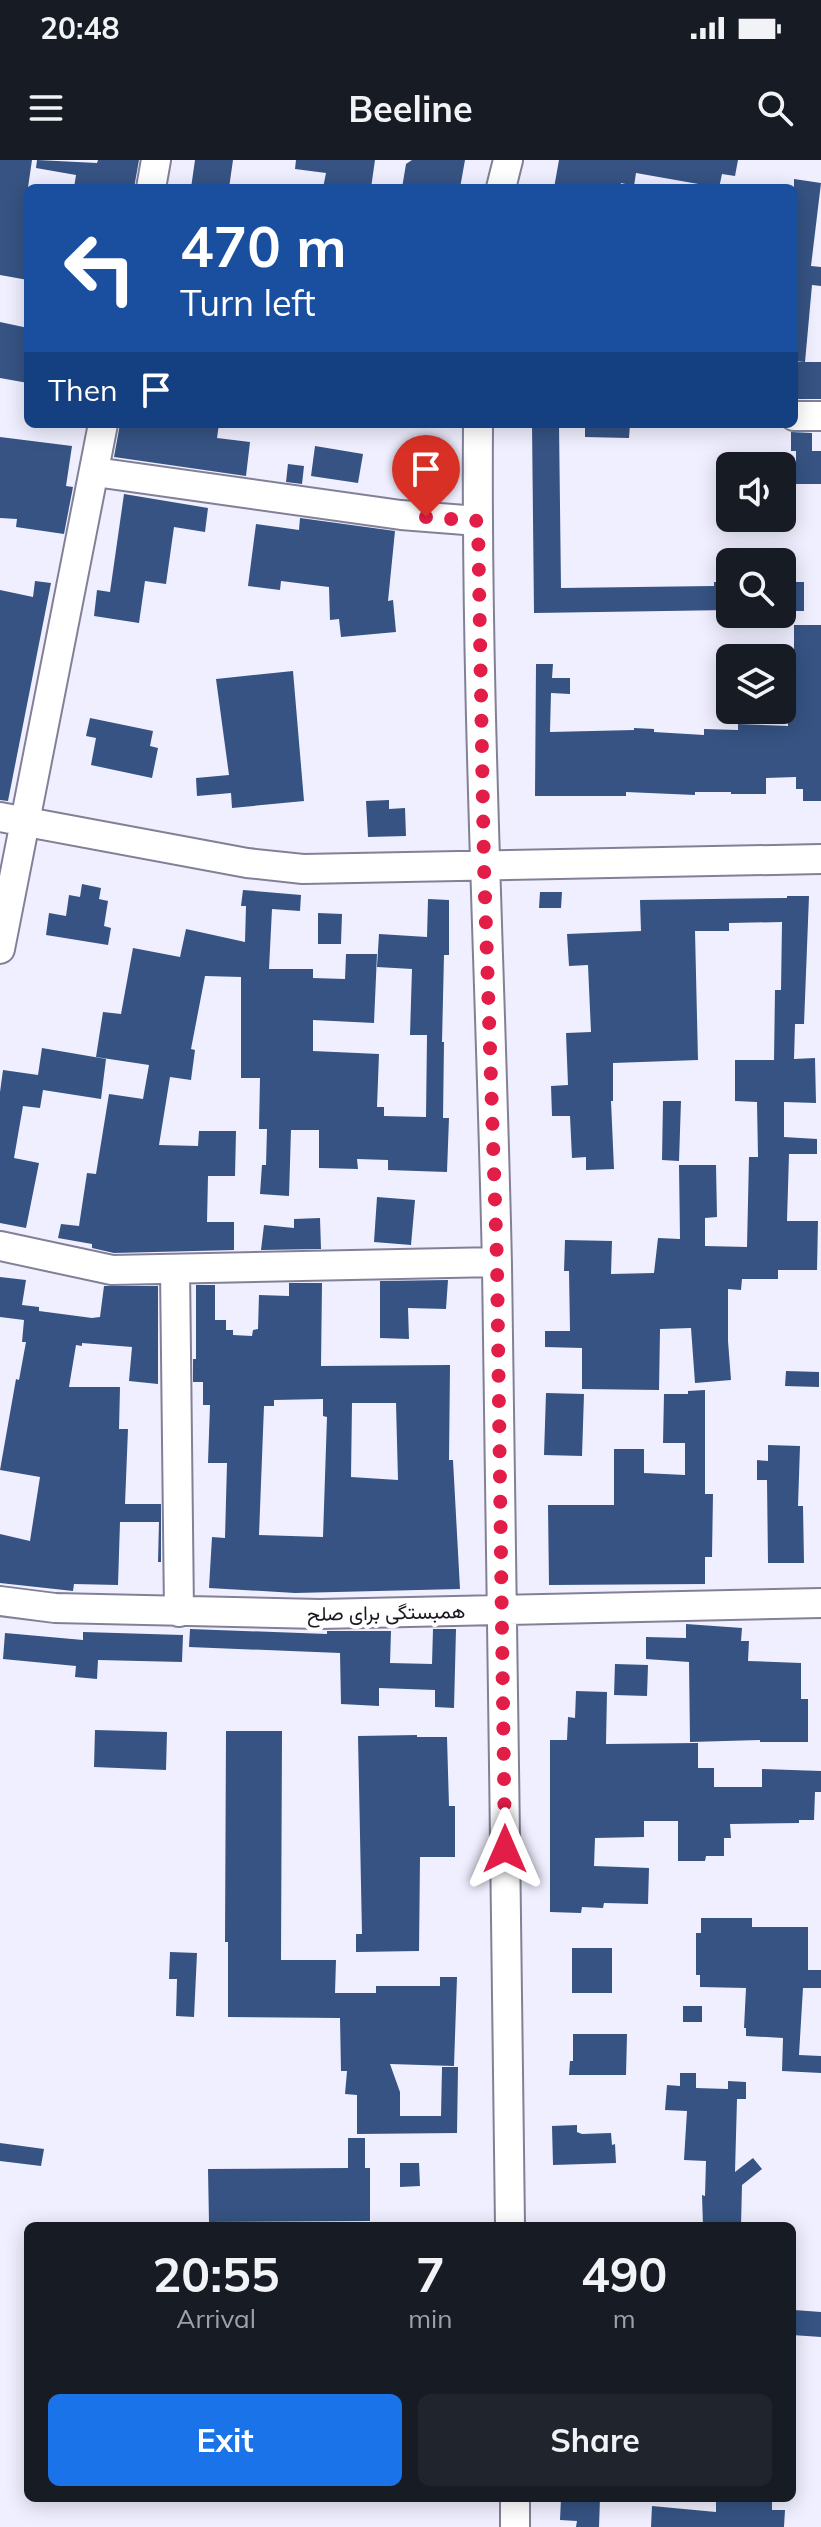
<!DOCTYPE html>
<meta charset="utf-8">
<style>
:root{--surface:#171b24;--page:#20242c;--text:#f1f3f6;--muted:#9ea1a6;--accent:#1a73e8}
body{margin:0;font-family:Mulish,Vazirmatn,sans-serif;background:var(--page);color:var(--text);height:100vh;display:flex;flex-direction:column;font-size:30px;white-space:nowrap}
*{box-sizing:border-box;margin:0}
p{font-size:26px;color:var(--muted)}
.icon{flex:none;width:44px;height:44px;fill:none;stroke:currentColor;stroke-width:2;stroke-linecap:round;stroke-linejoin:round}
.map{position:relative;flex:1;overflow:hidden}
.drawer{position:absolute;left:24px;top:2062px;width:772px;height:280px;display:flex;flex-direction:column;background:var(--surface);border-radius:12px;box-shadow:0 4px 20px #0003}
.drawer>*{flex:none}
.banner{position:absolute;left:24px;top:24px;width:774px;height:244px;border-radius:12px;box-shadow:0 4px 20px #0003;background:#1a4fa0;color:#fff;overflow:hidden}
.fabs{position:absolute;left:716px;top:292px;display:grid;gap:16px}
.fabs a{display:grid;place-items:center;width:80px;height:80px;border-radius:12px;background:var(--surface);box-shadow:0 4px 20px #0003;font-size:40px}
.pin{position:absolute;display:grid;place-items:center;width:68px;height:68px;color:#fff;margin:-82px -34px;border-radius:50% 50% 50% 0;rotate:-45deg;box-shadow:0 0 8px #0007}
.pin .icon{rotate:45deg}
.me{position:absolute;width:88px;margin:-44px;rotate:0deg;stroke-linejoin:round;filter:drop-shadow(0 0 6px #0008)}
.turn{display:flex;align-items:center;gap:28px;height:168px;padding:0 24px;font-size:36px}
.turn .icon{width:104px;height:104px;stroke-width:2.5}
.turn b{display:block;font-size:56px;line-height:68px}
.then{display:flex;align-items:center;height:76px;padding:0 24px;background:#0003;gap:16px;font-size:30px}
.eta{display:flex;justify-content:space-evenly;align-items:center;height:136px;text-align:center}
.eta b{font-size:48px;font-weight:700;line-height:56px}
.primary-button{display:flex;gap:16px;margin-top:auto;padding:16px 24px}
.primary-button a{flex:1;height:92px;border-radius:12px;background:var(--accent);color:#fff;font-size:32px;font-weight:700;line-height:92px;text-align:center}
.primary-button a+a{background:var(--page);color:var(--text)}
.status{display:flex;justify-content:space-between;align-items:center;height:56px;padding:0 40px;background:var(--surface);direction:ltr}
.status svg{height:22px;fill:currentColor}
header{display:flex;justify-content:space-between;align-items:center;height:104px;padding:0 24px;background:var(--surface);font-size:36px;font-weight:700}
.map>svg:first-child{display:block}
</style>
<div class="status"><b>20:48</b><svg viewBox="0 0 49 12"><path d="M0 12V9h3v3zM5 12V6h3v6zM10 12V3h3v9zM15 12V0h3v12zM26 1h20v11H26zM47 4h2v5h-2z"/></svg></div>
<header><svg class="icon" aria-label="menu" viewBox="0 0 24 24"><path d="M4 6h16M4 12h16M4 18h16"/></svg>Beeline<svg class="icon" aria-label="search" viewBox="0 0 24 24"><circle cx="10" cy="10" r="6"/><path d="M15 15l6 6"/></svg></header>
<div class="map">
<svg width="821" height="2367" viewBox="0 0 821 2367">
<rect width="100%" height="100%" fill="#f0efff"/>
<!-- building -->
<path fill="#365383" fill-rule="evenodd" d="M 0,0 L 32,0 L 24,55 L 28,56 L 28,120 L 0,115 Z
M 37,0 L 97,3 L 98,0 L 139,0 L 134,28 L 74,28 L 76,15 L 36,8 Z
M 195,0 L 233,0 L 229,28 L 191,28 Z
M 296,0 L 375,0 L 371,28 L 323,28 L 326,13 L 295,9 Z
M 412,0 L 465,0 L 460,28 L 402,28 L 406,4 Z
M 559,0 L 738,0 L 735,16 L 722,14 L 719,28 L 703,28 L 704,25 L 636,13 L 634,26 L 621,23 L 620,28 L 554,28 Z
M 794,19 L 821,23 L 811,106 L 821,107 L 821,126 L 812,125 L 805,202 L 821,202 L 821,239 L 794,239 L 794,202 L 804,202 L 794,201 Z
M 0,162 L 28,168 L 28,223 L 0,218 Z
M 120,264 L 219,264 L 217,278 L 250,282 L 246,316 L 114,297 Z
M 532,264 L 559,264 L 561,428 L 714,426 L 714,422 L 730,422 L 730,450 L 534,453 Z
M 585,264 L 630,264 L 629,278 L 585,277 Z
M 791,272 L 812,273 L 812,291 L 821,291 L 821,324 L 796,324 L 796,291 L 791,291 Z
M 0,277 L 72,286 L 66,326 L 73,327 L 64,374 L 16,367 L 17,359 L 0,358 Z
M 315,286 L 363,294 L 358,323 L 311,316 Z
M 417,302 L 435,303 L 433,332 L 437,333 L 436,341 L 418,339 Z
M 288,304 L 304,306 L 302,324 L 286,322 Z
M 124,334 L 208,348 L 205,372 L 174,367 L 166,424 L 145,421 L 139,463 L 94,456 L 97,430 L 110,432 Z
M 300,358 L 395,371 L 388,441 L 393,440 L 396,472 L 341,477 L 339,459 L 330,460 L 329,427 L 281,421 L 280,430 L 248,426 L 256,364 L 299,370 Z
M 35,421 L 51,423 L 8,641 L 0,640 L 0,430 L 33,437 Z
M 782,422 L 804,422 L 804,451 L 782,451 Z
M 794,465 L 821,465 L 821,641 L 803,641 L 803,629 L 796,629 L 796,617 L 766,618 L 766,634 L 731,634 L 731,632 L 695,632 L 695,635 L 626,632 L 626,636 L 535,636 L 536,504 L 553,504 L 552,518 L 570,518 L 570,534 L 551,533 L 550,572 L 634,570 L 634,568 L 654,569 L 654,572 L 704,575 L 704,569 L 738,570 L 738,564 L 788,566 L 788,489 L 794,489 Z
M 293,511 L 304,641 L 232,648 L 231,633 L 197,636 L 196,618 L 229,615 L 216,519 Z
M 90,558 L 153,571 L 150,586 L 158,588 L 152,618 L 91,605 L 96,578 L 86,576 Z
M 389,640 L 389,649 L 405,648 L 406,676 L 368,677 L 366,641 Z
M 82,724 L 101,728 L 99,739 L 108,741 L 104,766 L 111,768 L 108,785 L 46,775 L 49,753 L 66,756 L 69,735 L 80,737 Z
M 243,730 L 301,735 L 300,751 L 272,749 L 269,809 L 313,809 L 313,818 L 345,819 L 346,794 L 377,794 L 374,863 L 313,860 L 313,891 L 379,894 L 377,947 L 384,947 L 384,956 L 426,957 L 427,875 L 410,875 L 412,809 L 377,807 L 379,774 L 427,777 L 428,739 L 449,740 L 449,795 L 444,795 L 442,882 L 444,882 L 443,958 L 449,958 L 447,1012 L 388,1010 L 388,1000 L 357,999 L 358,1009 L 319,1008 L 319,970 L 291,970 L 289,1036 L 260,1034 L 262,1005 L 266,1005 L 267,969 L 259,969 L 260,918 L 241,918 L 241,817 L 205,816 L 191,889 L 195,890 L 191,920 L 170,917 L 159,985 L 198,986 L 199,971 L 236,971 L 235,1016 L 208,1016 L 207,1062 L 234,1062 L 234,1090 L 114,1093 L 92,1088 L 92,1084 L 58,1078 L 61,1064 L 79,1066 L 87,1013 L 96,1014 L 109,934 L 143,939 L 149,905 L 96,897 L 103,852 L 121,854 L 133,788 L 180,797 L 186,769 L 245,782 L 246,746 L 241,746 Z
M 540,732 L 562,732 L 561,748 L 539,748 Z
M 787,736 L 809,736 L 804,864 L 795,864 L 794,899 L 815,898 L 816,943 L 784,942 L 784,977 L 817,979 L 817,994 L 789,994 L 787,1061 L 818,1061 L 817,1110 L 778,1110 L 778,1119 L 742,1119 L 741,1130 L 728,1129 L 728,1181 L 731,1220 L 695,1223 L 691,1168 L 660,1169 L 659,1230 L 582,1229 L 582,1188 L 545,1187 L 545,1171 L 570,1171 L 569,1111 L 564,1111 L 565,1080 L 612,1081 L 611,1114 L 654,1113 L 658,1078 L 680,1079 L 679,1005 L 716,1005 L 717,1057 L 705,1058 L 705,1086 L 747,1087 L 749,997 L 758,997 L 757,942 L 735,941 L 735,900 L 774,900 L 775,830 L 781,830 L 782,762 L 729,763 L 729,771 L 695,771 L 698,900 L 613,903 L 613,941 L 611,941 L 614,1009 L 586,1010 L 586,997 L 572,998 L 570,956 L 552,956 L 551,926 L 568,925 L 566,873 L 591,872 L 588,805 L 569,806 L 567,774 L 641,771 L 640,740 L 787,738 Z
M 318,753 L 342,754 L 341,784 L 318,784 Z
M 42,888 L 106,899 L 101,939 L 43,930 L 40,948 L 23,946 L 14,998 L 39,1003 L 26,1068 L 0,1063 L 0,932 L 3,910 L 38,915 Z
M 663,941 L 681,941 L 679,1001 L 662,1000 Z
M 377,1037 L 415,1040 L 411,1085 L 374,1082 Z
M 320,1058 L 321,1089 L 261,1090 L 264,1065 L 294,1068 L 294,1059 Z
M 0,1117 L 26,1120 L 22,1145 L 39,1147 L 39,1151 L 92,1158 L 100,1157 L 104,1126 L 158,1126 L 158,1224 L 129,1221 L 132,1187 L 82,1183 L 82,1186 L 76,1185 L 69,1227 L 120,1227 L 119,1269 L 128,1269 L 125,1344 L 161,1344 L 161,1402 L 158,1402 L 159,1362 L 120,1362 L 118,1425 L 74,1424 L 73,1431 L 0,1423 L 0,1374 L 30,1381 L 40,1317 L 0,1310 L 16,1219 L 19,1220 L 26,1182 L 22,1182 L 24,1160 L 0,1157 Z
M 448,1120 L 446,1149 L 408,1148 L 409,1179 L 380,1178 L 380,1121 Z
M 289,1123 L 322,1123 L 321,1206 L 450,1205 L 449,1300 L 453,1300 L 460,1429 L 295,1433 L 209,1428 L 212,1377 L 225,1378 L 227,1303 L 208,1303 L 210,1245 L 203,1245 L 203,1222 L 193,1222 L 193,1199 L 196,1199 L 196,1125 L 215,1125 L 215,1160 L 226,1160 L 226,1170 L 233,1170 L 233,1175 L 252,1176 L 253,1170 L 258,1169 L 259,1135 L 289,1136 ZM 323,1239 L 323,1256 L 327,1257 L 323,1377 L 259,1375 L 264,1246 L 274,1246 L 274,1240 ZM 352,1243 L 396,1243 L 398,1320 L 351,1317 Z
M 786,1211 L 819,1212 L 819,1227 L 785,1226 Z
M 705,1230 L 705,1334 L 713,1334 L 712,1397 L 705,1397 L 705,1424 L 549,1425 L 548,1345 L 614,1345 L 614,1289 L 644,1289 L 644,1313 L 685,1315 L 685,1283 L 663,1283 L 664,1234 L 688,1234 L 688,1231 Z
M 546,1233 L 584,1234 L 582,1296 L 544,1295 Z
M 768,1285 L 800,1286 L 798,1346 L 803,1346 L 804,1403 L 768,1403 L 767,1320 L 757,1320 L 757,1300 L 768,1301 Z
M 686,1464 L 742,1468 L 741,1481 L 749,1481 L 748,1501 L 801,1503 L 801,1539 L 808,1539 L 808,1582 L 760,1582 L 760,1580 L 690,1582 L 689,1502 L 646,1499 L 646,1477 L 686,1478 Z
M 190,1469 L 327,1474 L 327,1471 L 391,1471 L 390,1503 L 432,1504 L 433,1469 L 456,1469 L 454,1548 L 435,1547 L 435,1530 L 379,1528 L 379,1546 L 341,1544 L 340,1493 L 189,1487 Z
M 83,1472 L 183,1475 L 182,1502 L 98,1500 L 97,1519 L 75,1517 L 76,1506 L 3,1499 L 5,1473 L 83,1480 Z
M 615,1504 L 648,1505 L 647,1536 L 614,1535 Z
M 576,1531 L 607,1532 L 606,1584 L 698,1583 L 698,1608 L 714,1608 L 714,1627 L 762,1627 L 762,1609 L 821,1611 L 821,1632 L 815,1632 L 814,1660 L 799,1660 L 799,1663 L 730,1664 L 731,1678 L 724,1678 L 724,1696 L 706,1696 L 705,1701 L 678,1701 L 678,1661 L 644,1661 L 644,1677 L 595,1678 L 594,1706 L 649,1708 L 648,1744 L 604,1743 L 603,1748 L 582,1747 L 581,1753 L 550,1752 L 550,1580 L 567,1580 L 568,1557 L 575,1558 Z
M 95,1570 L 167,1572 L 166,1610 L 94,1607 Z
M 226,1571 L 282,1571 L 281,1800 L 336,1800 L 335,1833 L 376,1833 L 376,1826 L 440,1826 L 440,1817 L 457,1817 L 454,1906 L 390,1904 L 400,1932 L 400,1956 L 441,1956 L 442,1907 L 458,1907 L 457,1973 L 357,1974 L 357,1935 L 345,1934 L 347,1911 L 341,1911 L 340,1858 L 228,1857 L 228,1782 L 225,1782 Z
M 417,1575 L 417,1577 L 447,1577 L 449,1646 L 455,1646 L 455,1697 L 420,1697 L 419,1791 L 356,1792 L 356,1774 L 362,1774 L 358,1576 Z
M 701,1758 L 752,1758 L 752,1767 L 808,1767 L 808,1810 L 821,1810 L 821,1828 L 803,1828 L 799,1895 L 821,1896 L 821,1913 L 782,1911 L 783,1878 L 746,1876 L 746,1868 L 744,1868 L 746,1828 L 700,1827 L 700,1815 L 696,1815 L 696,1773 L 701,1773 Z
M 572,1788 L 612,1788 L 612,1833 L 572,1833 Z
M 170,1792 L 197,1793 L 194,1857 L 176,1856 L 177,1819 L 169,1819 Z
M 683,1846 L 702,1846 L 702,1862 L 683,1862 Z
M 573,1874 L 627,1874 L 626,1915 L 569,1915 L 570,1901 L 573,1901 Z
M 680,1913 L 696,1913 L 696,1928 L 728,1929 L 728,1921 L 746,1922 L 746,1939 L 737,1939 L 735,2012 L 753,1998 L 762,2009 L 742,2025 L 741,2066 L 703,2066 L 702,2035 L 705,2036 L 706,2001 L 684,2000 L 687,1951 L 665,1950 L 667,1925 L 680,1926 Z
M 577,1965 L 577,1972 L 582,1974 L 611,1973 L 612,1985 L 615,1984 L 616,2003 L 553,2005 L 552,1966 Z
M 348,1978 L 365,1978 L 365,2008 L 370,2008 L 370,2061 L 209,2062 L 208,2009 L 348,2008 Z
M 0,1983 L 44,1989 L 41,2006 L 0,2001 Z
M 400,2003 L 419,2003 L 420,2026 L 400,2027 Z
M 794,2150 L 821,2152 L 821,2177 L 792,2175 Z
M 561,2338 L 600,2338 L 599,2367 L 576,2367 L 577,2361 L 560,2360 Z
M 716,2338 L 772,2338 L 772,2350 L 785,2350 L 784,2367 L 651,2367 L 652,2346 L 716,2352 Z"/>
<g fill="none" stroke-linecap="round" stroke-linejoin="round">
<defs>
<path id="minor" d="M 151,28 L 156,0
M 501,28 L 508,0
M 794,256 L 821,256
M 478,264 C 476,545 491,825 497,1106 C 504,1426 504,1746 510,2066
M 95,312 L 401,355 L 478,361
M 0,657 L 247,703 L 303,709 L 821,699
M 0,789 L 103,264
M 0,1086 L 112,1110 L 497,1102
M 175,1109 L 179,1452
M 0,1441 L 55,1448 L 320,1454 L 821,1443
M 515,2367 L 515,2338"/>
</defs>
<!-- minor casing -->
<use href="#minor" stroke="#828097" stroke-width="32"/>
<!-- minor -->
<use href="#minor" stroke="#fff" stroke-width="28"/>
</g>
<g fill="none" stroke-linecap="round" stroke-linejoin="round">
<!-- route -->
<path stroke="#e11d48" stroke-width="14" stroke-dasharray="0 25.2" d="M 426,357 L 478,361 L 484,706 L 497,1102 L 505,1689"/>
</g>
<g text-anchor="middle" dominant-baseline="central" stroke-width="8" stroke-linejoin="round" paint-order="stroke">
<!-- street labels -->
<g font-size="20" fill="#191821" stroke="#fefefe">
<text transform="translate(386 1452) rotate(-1)">همبستگی برای صلح</text>
</g>
</g>
</svg>
<div class="fabs">
<a><svg class="icon" aria-label="sound" viewBox="0 0 24 24"><path d="M4 9h4l5-4v14l-5-4H4zM17 9q2 3 0 6"/></svg></a>
<a><svg class="icon" aria-label="search" viewBox="0 0 24 24"><circle cx="10" cy="10" r="6"/><path d="M15 15l6 6"/></svg></a>
<a><svg class="icon" aria-label="layers" viewBox="0 0 24 24"><path d="M12 4l9 5-9 5-9-5zM3 14l9 5 9-5"/></svg></a>
</div>
<div class="pin" style="left:426px;top:357px;background:#d93025"><svg class="icon" aria-label="arrive" viewBox="0 0 24 24"><path d="M6 21V4h12l-3 4 3 4H6"/></svg></div>
<svg class="me" style="left:505px;top:1689px" viewBox="-20 -20 40 40"><path d="M0-17L14 15 0 8-14 15z" fill="#e11d48" stroke="#fff" stroke-width="4"/></svg>
<div class="banner">
<div class="turn"><svg class="icon" aria-label="left" viewBox="0 0 24 24"><path d="M17 20v-9H6M10 6l-5 5 5 5"/></svg><div><b>470 m</b>Turn left</div></div>
<div class="then">Then<svg class="icon" aria-label="arrive" viewBox="0 0 24 24"><path d="M6 21V4h12l-3 4 3 4H6"/></svg></div>
</div>
<section class="drawer">
<div class="eta">
<div><b>20:55</b><p>Arrival</p></div>
<div><b>7</b><p>min</p></div>
<div><b>490</b><p>m</p></div>
</div>
<div class="primary-button"><a>Exit</a><a>Share</a></div>
</section>
</div>
